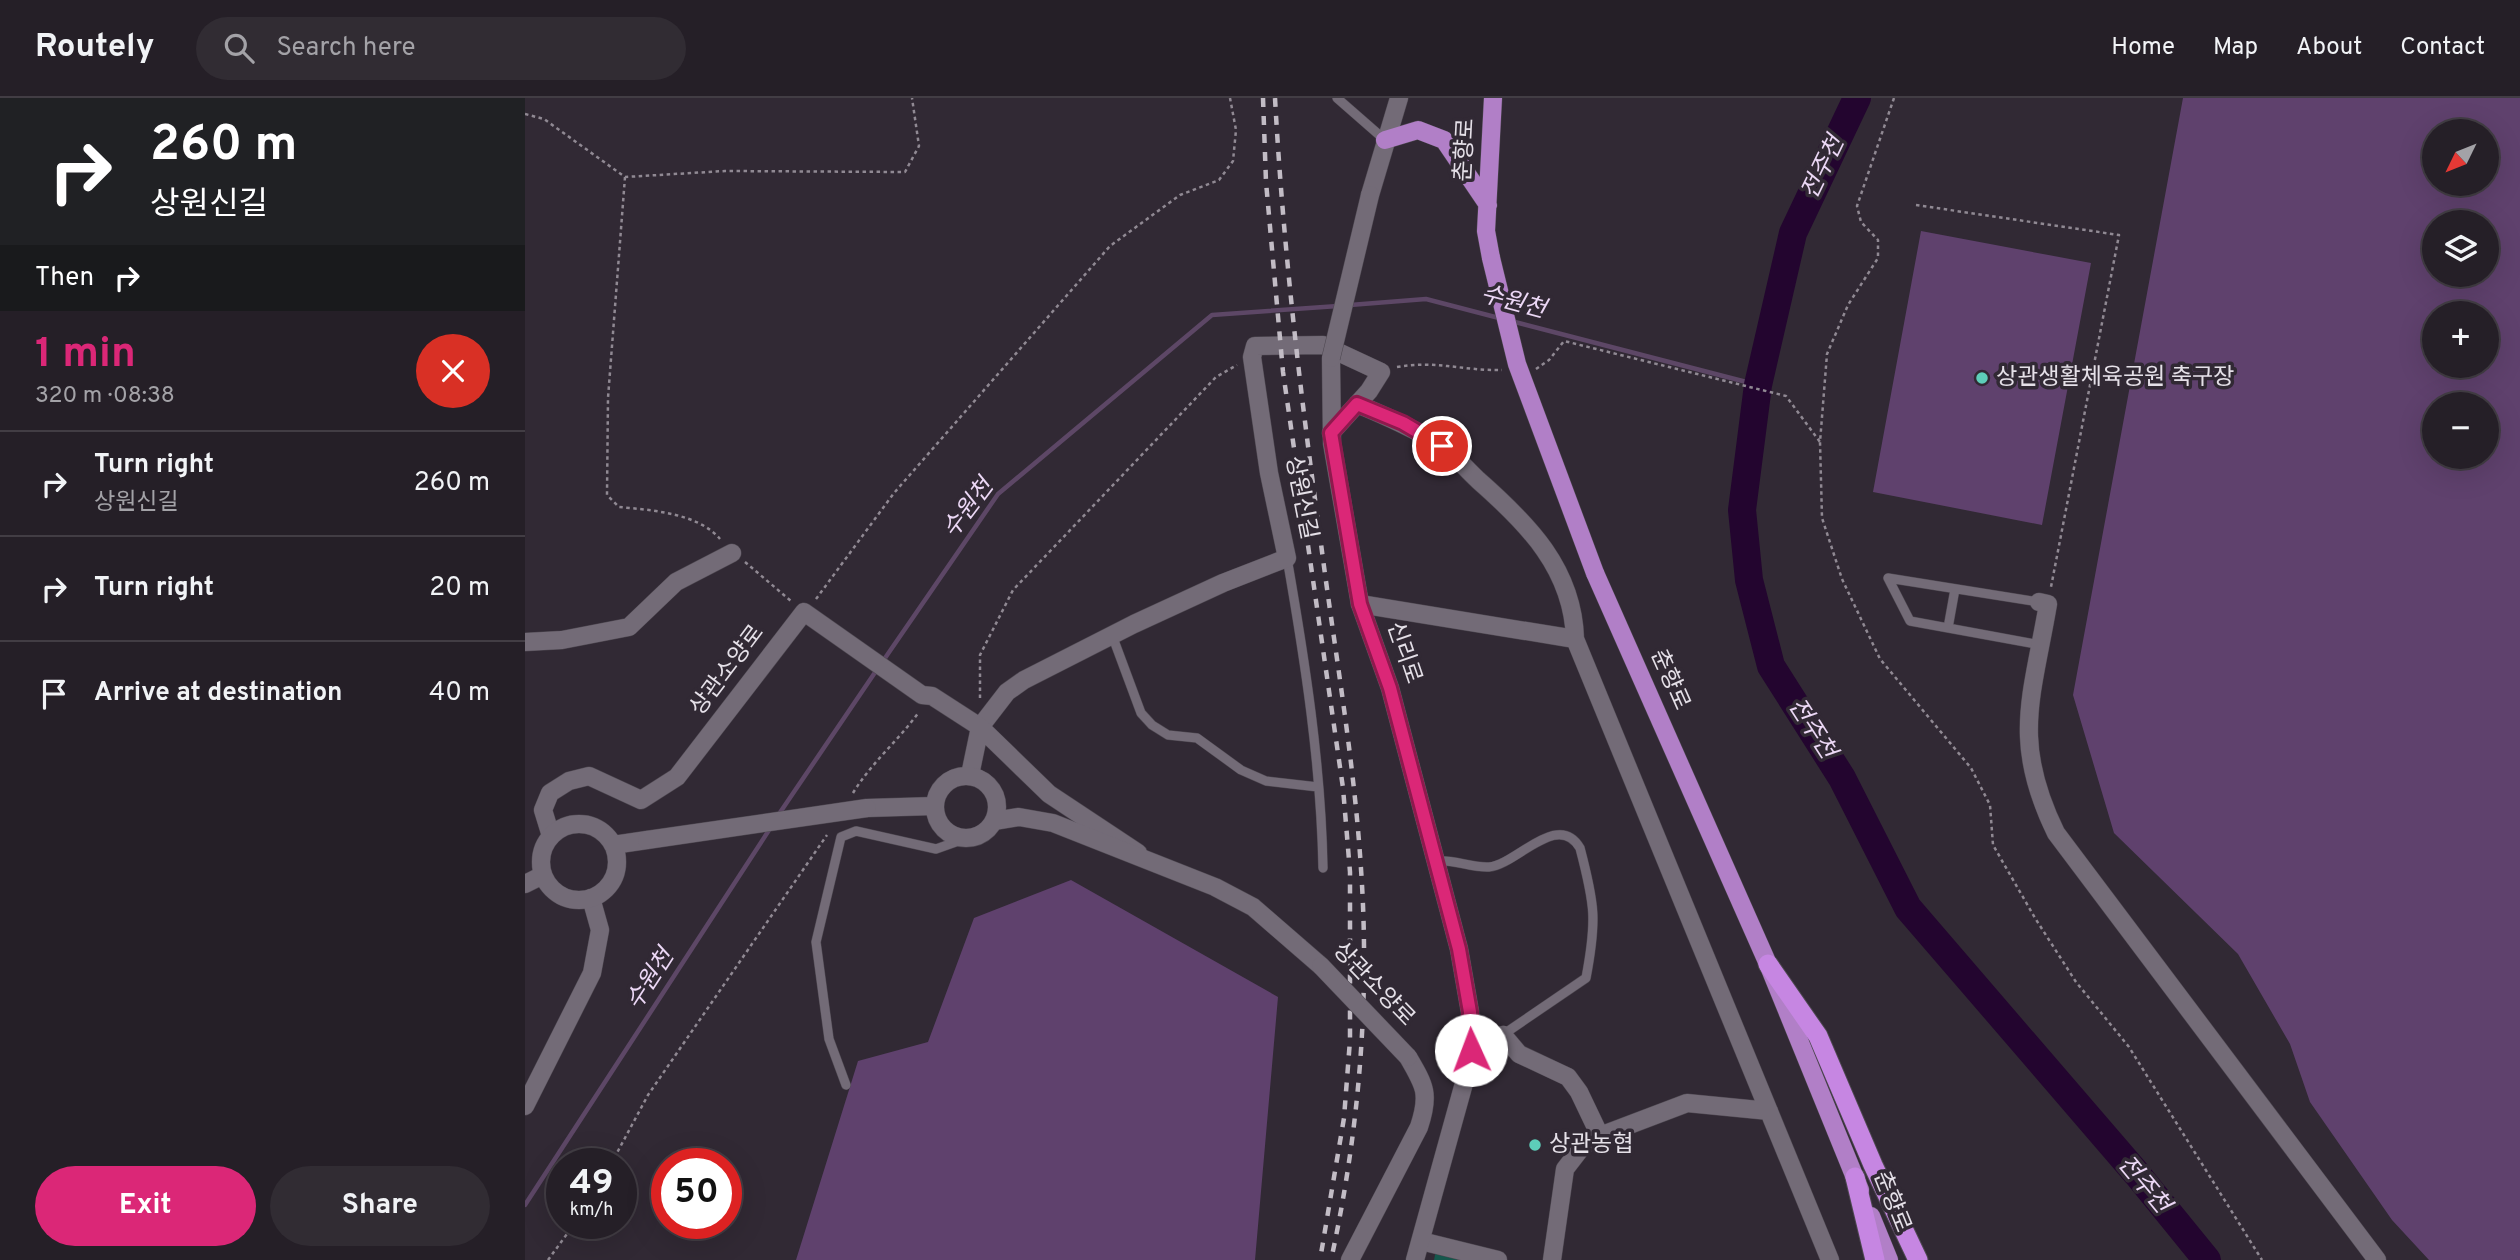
<!DOCTYPE html>
<meta charset="utf-8">
<style>
:root{--surface:#251f27;--page:#312c33;--text:#f1f3f6;--muted:#a3a2a7;--line:#423d44;--accent:#db2777}
body{margin:0;font-family:Overpass,"Noto Sans KR",sans-serif;background:var(--page);color:var(--text);height:100vh;display:flex;flex-direction:column;font-size:26px;white-space:nowrap}
*{box-sizing:border-box;margin:0}
p{font-size:23px;color:var(--muted)}
.icon{flex:none;width:38px;height:38px;fill:none;stroke:currentColor;stroke-width:2;stroke-linecap:round;stroke-linejoin:round}
.map{position:relative;flex:1;overflow:hidden}
.drawer{display:flex;flex-direction:column;background:var(--surface);width:525px}
.drawer>*{flex:none}
.top-card{background:#202124;color:#fff;overflow:hidden}
.needle{width:46px;rotate:227deg}
.buttons{position:absolute;left:1897px;top:21px;display:grid;gap:14px}
.buttons a{display:grid;place-items:center;width:77px;height:77px;border-radius:50%;background:var(--surface);box-shadow:0 7px 28px #0002,0 0 0 2px var(--line);font-size:35px}
.speed{position:absolute;left:21px;top:1050px;display:flex;gap:14px;font-size:35px;font-weight:700;text-align:center}
.speed>*{display:grid;place-content:center;width:91px;height:91px;border-radius:50%;background:var(--surface);box-shadow:0 7px 28px #0002,0 0 0 2px var(--line);line-height:1}
.speed small{font-size:18px;font-weight:400}
.speed .limit{border:10px solid #d22;background:#fff;color:#111}
.pin{position:absolute;display:grid;place-items:center;width:60px;height:60px;color:#fff;margin:-30px;border:4px solid #fff;border-radius:50%;box-shadow:0 2px 7px #0007}
.me{position:absolute;width:77px;margin:-38px;rotate:358deg;stroke-linejoin:round;filter:drop-shadow(0 0 5px #0008)}
.turn{display:flex;align-items:center;gap:24px;height:147px;padding:0 35px;font-size:32px}
.turn .icon{width:91px;height:91px;stroke-width:2.5}
.turn b{display:block;font-size:49px;line-height:60px}
.then{display:flex;align-items:center;height:66px;padding:0 35px;background:#0003;gap:14px;font-size:26px}
.round{display:grid;place-items:center;flex:none;width:74px;height:74px;border-radius:37px;background:var(--page)}
.summary{display:flex;align-items:center;justify-content:space-between;height:119px;padding:0 35px}
h1{font-size:42px;font-weight:700;line-height:52px;color:var(--accent)}
.action{display:flex;gap:14px;margin-top:auto;padding:14px 35px}
.action a{flex:1;height:80px;border-radius:42px;background:var(--accent);color:#fff;font-size:28px;font-weight:700;line-height:80px;text-align:center}
.action a+a{background:var(--page);color:var(--text)}
ul{padding:0;list-style:none}
li{display:flex;align-items:center;gap:21px;height:105px;padding:0 35px;border-top:2px solid var(--line)}
li div{flex:1}
li b{display:block;font-size:26px}
li em{font-style:normal}
header{display:flex;align-items:center;gap:42px;box-sizing:border-box;height:98px;padding:0 35px;background:var(--surface);border-bottom:2px solid var(--line)}
header strong{font-size:33px}
nav{display:flex;gap:38px;margin-inline-start:auto;font-size:24px}
.search{width:490px;height:63px;background:var(--page);display:flex;align-items:center;gap:18px;box-sizing:border-box;padding:0 24px;border-radius:38px;color:var(--muted);font-size:26px}
main{display:flex;flex:1;min-height:0}
.map>svg:first-child{display:block}
</style>
<header>
<strong>Routely</strong>
<div class="search"><svg class="icon" aria-label="search" viewBox="0 0 24 24"><circle cx="10" cy="10" r="6"/><path d="M15 15l6 6"/></svg>Search here</div>
<nav><a>Home</a><a>Map</a><a>About</a><a>Contact</a></nav>
</header>
<main>
<section class="drawer">
<div class="top-card">
<div class="turn"><svg class="icon" aria-label="right" viewBox="0 0 24 24"><path d="M7 20v-9h11M14 6l5 5-5 5"/></svg><div><b>260 m</b>상원신길</div></div>
<div class="then">Then<svg class="icon" aria-label="right" viewBox="0 0 24 24"><path d="M7 20v-9h11M14 6l5 5-5 5"/></svg></div>
</div>
<div class="summary"><div><h1>1 min</h1><p>320 m · 08:38</p></div><a class="round" style="background:#d93025;color:#fff"><svg class="icon" aria-label="close" viewBox="0 0 24 24"><path d="M6 6l12 12M18 6L6 18"/></svg></a></div>
<ul>
<li><svg class="icon" aria-label="right" viewBox="0 0 24 24"><path d="M7 20v-9h11M14 6l5 5-5 5"/></svg><div><b>Turn right</b><p>상원신길</p></div><em>260 m</em></li>
<li><svg class="icon" aria-label="right" viewBox="0 0 24 24"><path d="M7 20v-9h11M14 6l5 5-5 5"/></svg><div><b>Turn right</b></div><em>20 m</em></li>
<li><svg class="icon" aria-label="arrive" viewBox="0 0 24 24"><path d="M6 21V4h12l-3 4 3 4H6"/></svg><div><b>Arrive at destination</b></div><em>40 m</em></li>
</ul>
<div class="action"><a>Exit</a><a>Share</a></div>
</section>
<div class="map">
<svg width="1995" height="1162" viewBox="0 0 1995 1162">
<rect width="100%" height="100%" fill="#312934"/>
<!-- green -->
<path fill="#5f416d" fill-rule="evenodd" d="M 1658,0 L 1995,0 L 1995,1162 L 1904,1162 L 1867,1122 L 1785,1004 L 1765,946 L 1713,856 L 1589,735 L 1548,597 ZM 1909,33 L 1962,33 L 1962,86 L 1909,86 ZM 1909,124 L 1962,124 L 1962,177 L 1909,177 ZM 1909,215 L 1962,215 L 1962,268 L 1909,268 ZM 1909,306 L 1962,306 L 1962,359 L 1909,359 Z
M 1396,133 L 1566,165 L 1517,427 L 1348,394 Z
M 546,782 L 753,899 L 730,1162 L 271,1162 L 333,963 L 403,944 L 449,820 Z"/>
<g fill="none" stroke-linecap="round" stroke-linejoin="round">
<!-- stream -->
<path stroke="#5d4766" stroke-width="4.5" d="M 825,207 L 901,201 L 974,220
M 986,223 L 1233,287
M 358,563 L 473,396 L 687,217 L 813,208
M 254,716 L 353,570
M 0,1107 L 246,729"/>
<!-- river -->
<path stroke="#23052f" stroke-width="28" d="M 1332,0 L 1268,135 L 1233,287 L 1217,412 L 1224,482 L 1246,568 L 1317,680 L 1383,810 L 1612,1076 L 1682,1162"/>
</g>
<!-- building -->
<path fill="#15574c" d="M 911,1152 L 941,1162 L 909,1162 Z"/>
<g fill="none" stroke-linecap="round" stroke-linejoin="round">
<defs>
<path id="service" d="M 812,0 L 860,42
M 762,460 C 780,563 796,666 798,770
M 1514,504 L 1363,480 L 1385,523 L 1516,547
M 1423,530 L 1430,491
M 587,537 L 616,615 L 627,627 L 643,637 L 672,640 L 716,672 L 741,683 L 793,689
M 910,763 C 929,761 946,770 964,769 C 991,767 1033,712 1055,750 C 1070,807 1072,822 1061,880 L 976,938
M 321,987 L 304,941 L 291,844 L 316,739 L 331,733 L 411,751 L 442,740"/>
<path id="minor" d="M 832,306 C 861,318 888,330 914,346 C 928,355 940,370 953,382 C 1003,426 1048,471 1050,541
M 835,506 L 1050,541 L 1305,1162
M 0,544 L 37,542 L 104,529 L 151,484 L 207,455
M 455,629 L 482,594 L 499,582 L 609,526 L 698,485 L 762,460 L 744,375 L 727,259 L 730,248 L 798,247 L 856,274 L 844,293 L 806,335
M 946,952 L 978,937 L 994,956 L 1043,979 L 1054,994 L 1075,1038
M 0,1008 L 67,875 L 75,832 L 66,800
M 896,1143 L 973,1162
M 1027,1162 L 1040,1071 L 1057,1049 L 1075,1038 L 1162,1005 L 1244,1013"/>
<path id="tertiary" d="M 1514,504 L 1523,506 C 1507,600 1486,643 1531,735 L 1852,1162
M 455,629 L 524,696 L 613,755
M 26,738 L 18,712 L 25,695 L 44,683 L 64,678 L 116,702 L 152,679 L 279,514 L 397,597 L 407,598 L 455,629 L 445,677"/>
<path id="secondary" d="M 845,97 L 874,0
M 806,260 L 807,345 L 835,506 L 865,590 L 934,851 L 945,914 L 946,960 L 890,1162
M410 709a31 31 0 1 1 62 0a31 31 0 1 1-62 0Z
M 342,710 L 409,708
M 469,723 L 494,719 L 528,725 L 690,789 L 728,809 L 796,868
M16 764a38 38 0 1 1 76 0a38 38 0 1 1-76 0Z
M 88,747 L 122,742
M 0,786 L 18,777
M 825,1162 L 894,1029 C 905,996 900,988 883,959"/>
<path id="primary" d="M 860,42 L 893,32 L 919,42 L 963,107
M 966,160 L 961,133 L 968,0
M 1070,475 L 1243,866 L 1335,1092
M 1346,1118 L 1364,1162"/>
<path id="trunk" d="M 1243,866 L 1293,938 L 1348,1067 L 1393,1162
M 1330,1079 L 1350,1162"/>
</defs>
<!-- service casing -->
<use href="#service" stroke="#4e4851" stroke-width="10"/>
<!-- minor casing -->
<use href="#minor" stroke="#4e4851" stroke-width="19"/>
<!-- tertiary casing -->
<use href="#tertiary" stroke="#4e4851" stroke-width="19"/>
<!-- secondary casing -->
<use href="#secondary" stroke="#4e4851" stroke-width="19"/>
<!-- primary casing -->
<use href="#primary" stroke="#4e4851" stroke-width="19"/>
<!-- trunk casing -->
<use href="#trunk" stroke="#4e4851" stroke-width="21"/>
<!-- path -->
<path stroke="#908993" stroke-width="2.5" stroke-dasharray="3.5 3.5" stroke-linecap="butt" d="M 1369,0 L 1332,108 L 1336,124 L 1353,142 L 1353,160 L 1323,207 L 1302,256 L 1295,344 L 1297,420 L 1317,481 L 1355,561 L 1446,670 L 1465,707 L 1468,747 L 1510,820 L 1551,884 L 1604,949 L 1737,1162
M 0,16 L 19,21 L 100,79 L 200,73 L 380,74 L 394,48 L 387,0
M 100,79 L 83,300 L 82,397 L 94,409 C 126,412 173,415 195,441
M 1391,107 L 1594,137 L 1526,489
M 872,269 C 910,262 939,273 977,272
M 1011,271 L 1024,262 L 1039,243 L 1261,298 L 1295,344
M 220,464 L 266,503
M 291,501 L 369,395 L 585,148 L 655,97 L 694,82 L 708,63 L 711,32 L 705,0
M 455,600 L 455,557 L 488,492 L 691,279 L 712,267
M 328,695 C 346,665 373,643 394,614
M 86,1066 L 123,997 L 302,737
M 23,1162 L 50,1125"/>
<!-- service -->
<use href="#service" stroke="#736b77" stroke-width="9"/>
<!-- minor -->
<use href="#minor" stroke="#736b77" stroke-width="18"/>
<!-- tertiary -->
<use href="#tertiary" stroke="#736b77" stroke-width="18"/>
<!-- secondary -->
<use href="#secondary" stroke="#736b77" stroke-width="18"/>
<!-- primary -->
<use href="#primary" stroke="#b17fc7" stroke-width="18"/>
<!-- trunk -->
<use href="#trunk" stroke="#c686e2" stroke-width="19"/>
<!-- rail -->
<path stroke="#c2bcc5" stroke-width="4.5" stroke-dasharray="9 9" stroke-linecap="butt" d="M 738,0 L 741,84 L 758,274 L 818,690 L 825,774 L 825,942 L 819,1020 L 795,1162
M 750,0 C 758,147 775,293 795,438 C 809,549 829,660 836,771 C 845,902 834,1034 806,1162"/>
<defs>
<path id="secondary-bridge" d="M 806,260 L 845,97
M 122,742 L 342,710
M 796,868 L 883,959"/>
<path id="primary-bridge" d="M 966,160 L 992,266 L 1070,475"/>
</defs>
<!-- secondary-bridge casing -->
<use href="#secondary-bridge" stroke="#4e4851" stroke-width="19" stroke-linecap="butt"/>
<!-- primary-bridge casing -->
<use href="#primary-bridge" stroke="#4e4851" stroke-width="19" stroke-linecap="butt"/>
<!-- secondary-bridge -->
<use href="#secondary-bridge" stroke="#736b77" stroke-width="18"/>
<!-- primary-bridge -->
<use href="#primary-bridge" stroke="#b17fc7" stroke-width="18"/>
</g>
<g fill="none" stroke-linecap="round" stroke-linejoin="round">
<defs>
<path id="route" d="M 917,348 L 878,325 L 832,306 L 806,335 L 835,506 L 865,590 L 934,851 L 945,914 L 946,952"/>
</defs>
<!-- route casing -->
<use href="#route" stroke="#8e194d" stroke-width="18"/>
<!-- route -->
<use href="#route" stroke="#db2777" stroke-width="12"/>
</g>
<!-- markers -->
<g fill="#5dceb9" stroke="#312934" stroke-width="2.5">
<circle cx="1457" cy="280" r="7"/>
<circle cx="1010" cy="1047" r="7"/>
</g>
<g text-anchor="middle" dominant-baseline="central" stroke-width="7" stroke-linejoin="round" paint-order="stroke">
<!-- street labels -->
<g font-size="23" fill="#e5e0e8" stroke="#312934">
<text transform="translate(941 52) rotate(-87)">춘향로</text>
<text transform="translate(775 400) rotate(79)">상원신길</text>
<text transform="translate(878 555) rotate(71)">신리로</text>
<text transform="translate(203 573) rotate(-53)">상관소양로</text>
<text transform="translate(1144 582) rotate(66)">춘향로</text>
<text transform="translate(848 887) rotate(46)">상관소양로</text>
<text transform="translate(1366 1104) rotate(68)">춘향로</text>
</g>
<!-- poi labels -->
<g font-size="23" fill="#e5e0e8" stroke="#312934" text-anchor="start">
<text x="1471" y="280">상관생활체육공원 축구장</text>
<text x="1024" y="1047">상관농협</text>
</g>
<!-- water labels -->
<g font-size="24" font-style="italic" fill="#ecd8f6" stroke="#312934">
<text transform="translate(1299 70) rotate(-64)">전주천</text>
<text transform="translate(988 205) rotate(15)">수원천</text>
<text transform="translate(444 411) rotate(-53)">수원천</text>
<text transform="translate(1286 631) rotate(57)">전주천</text>
<text transform="translate(126 882) rotate(-57)">수원천</text>
<text transform="translate(1618 1087) rotate(50)">전주천</text>
</g>
</g>
</svg>
<div class="buttons">
<a><svg class="needle" viewBox="-14 -14 28 28"><path d="M0-13l5 13h-10z" fill="#e53935"/><path d="M0 13l5-13h-10z" fill="#a3a2a7"/></svg></a>
<a><svg class="icon" aria-label="layers" viewBox="0 0 24 24"><path d="M12 4l9 5-9 5-9-5zM3 14l9 5 9-5"/></svg></a>
<a>+</a>
<a>−</a>
</div>
<div class="speed"><div>49<small>km/h</small></div><div class="limit">50</div></div>
<div class="pin" style="left:917px;top:348px;background:#d93025"><svg class="icon" aria-label="arrive" viewBox="0 0 24 24"><path d="M6 21V4h12l-3 4 3 4H6"/></svg></div>
<svg class="me" style="left:946px;top:952px" viewBox="-20 -20 40 40"><circle r="19" fill="#fff"/><path d="M0-13L10 11 0 6-10 11z" fill="#db2777"/></svg>
</div>
</main>
